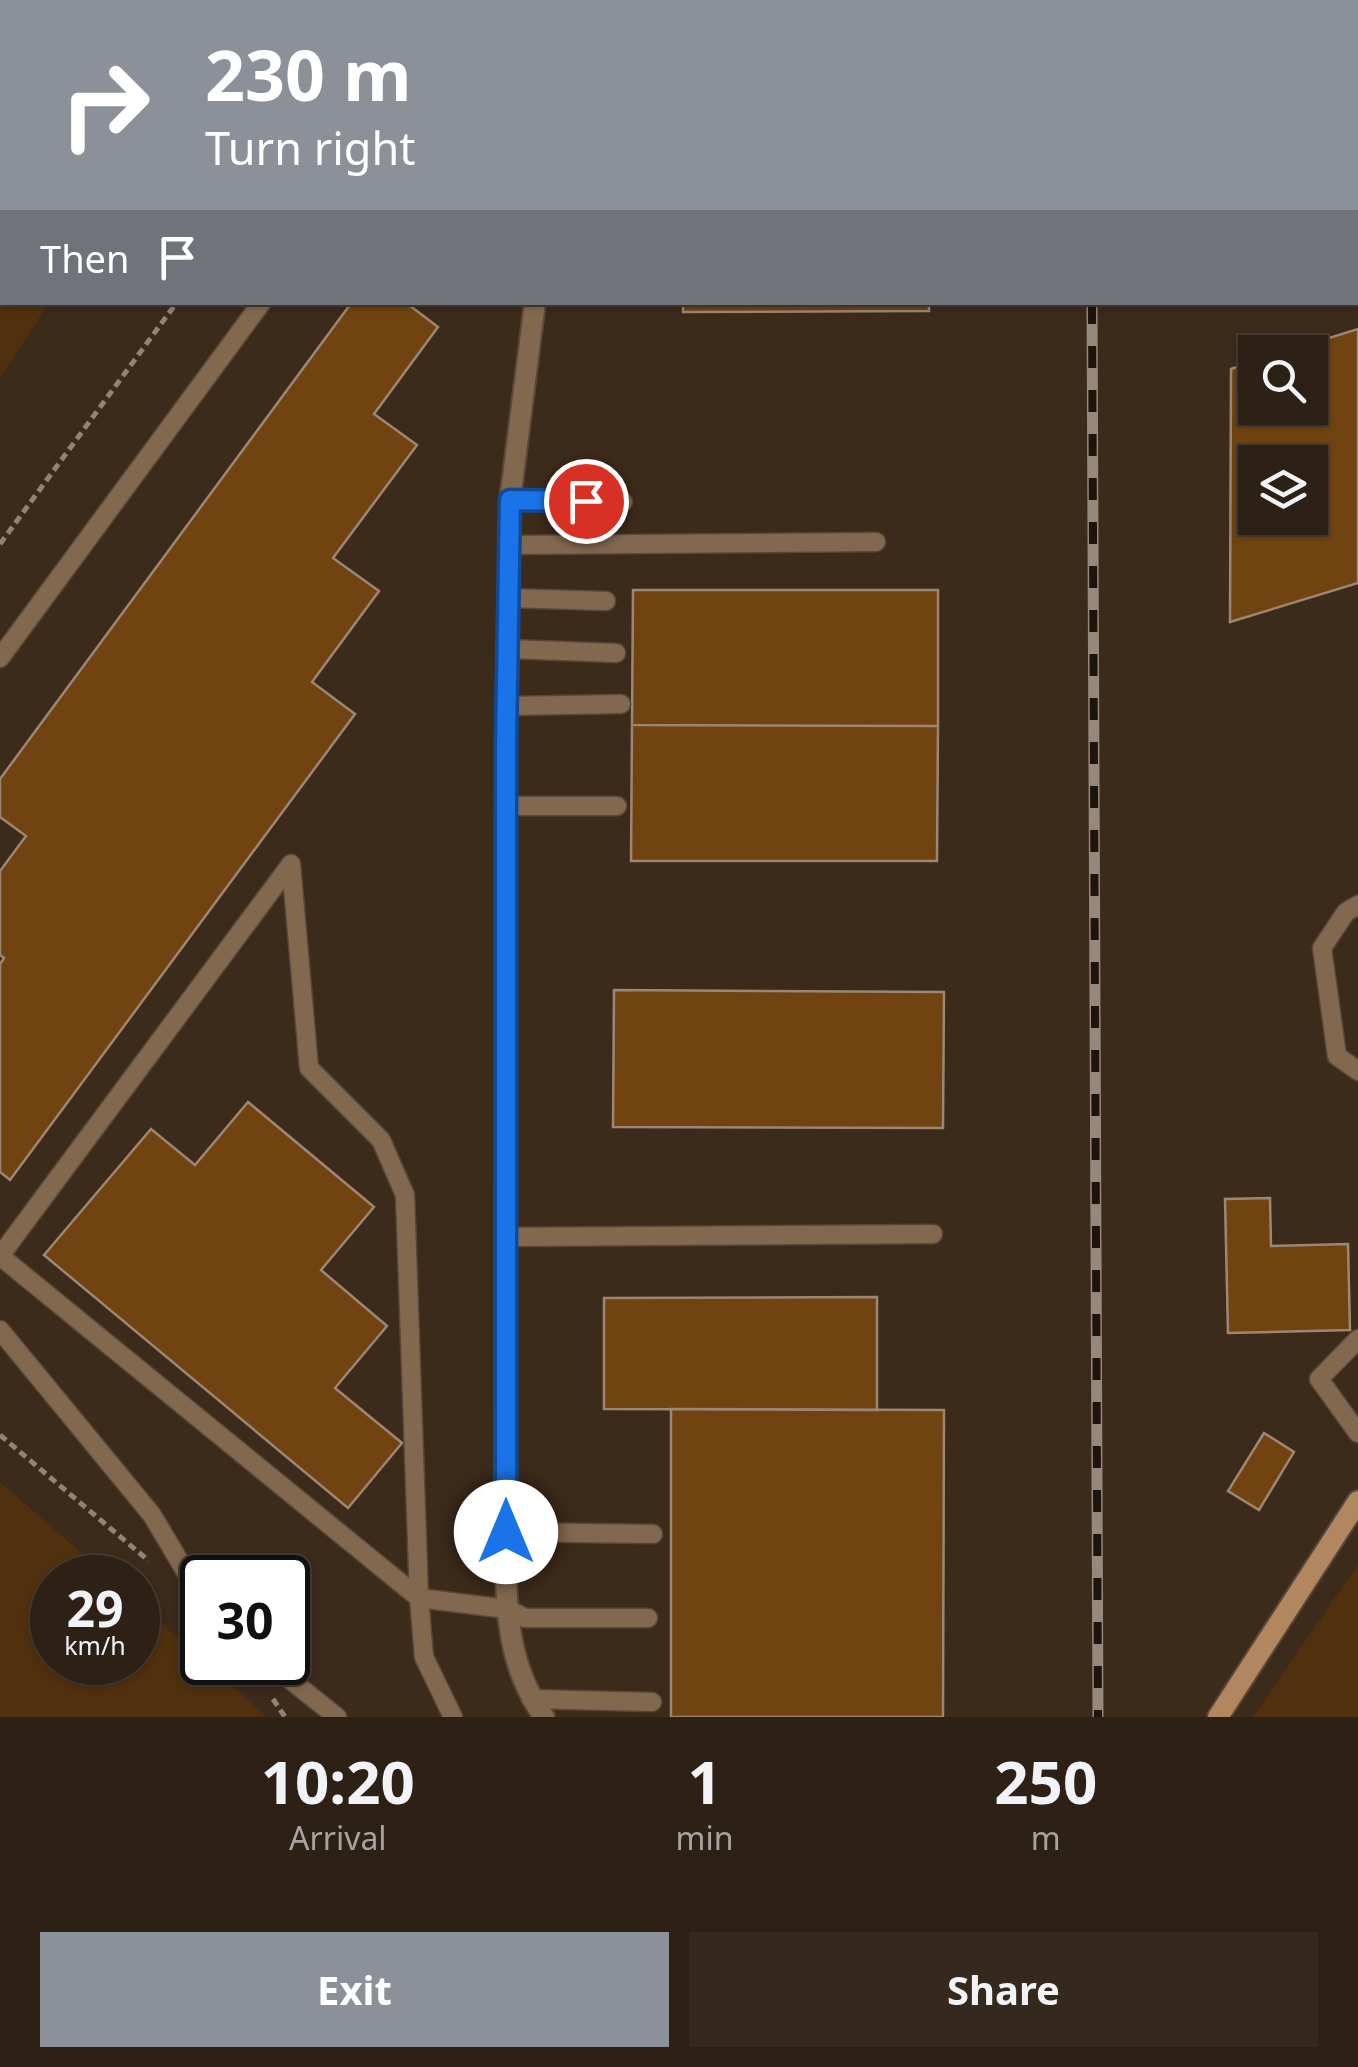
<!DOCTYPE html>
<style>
:root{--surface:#2d2014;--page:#35281d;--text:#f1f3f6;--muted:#a7a3a0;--line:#483e34;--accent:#8c9099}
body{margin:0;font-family:"Noto Sans",sans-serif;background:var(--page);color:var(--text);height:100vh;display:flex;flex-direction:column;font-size:38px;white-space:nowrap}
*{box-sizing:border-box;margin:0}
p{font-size:32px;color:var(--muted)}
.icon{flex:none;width:55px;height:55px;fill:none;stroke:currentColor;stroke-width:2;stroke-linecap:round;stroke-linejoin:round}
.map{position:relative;height:1717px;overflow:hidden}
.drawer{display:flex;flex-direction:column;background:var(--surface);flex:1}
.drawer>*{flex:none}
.banner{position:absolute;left:0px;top:0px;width:1360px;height:305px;box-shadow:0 2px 8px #0004,0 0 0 2px var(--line);background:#8c9099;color:#fff;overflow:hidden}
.tools{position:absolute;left:1238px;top:335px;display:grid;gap:20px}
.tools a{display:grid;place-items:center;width:90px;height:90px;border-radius:0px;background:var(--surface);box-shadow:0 2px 8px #0004,0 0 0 2px var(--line);font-size:50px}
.speed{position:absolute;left:30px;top:1555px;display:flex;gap:20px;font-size:50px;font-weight:700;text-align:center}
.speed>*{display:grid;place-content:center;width:130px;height:130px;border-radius:50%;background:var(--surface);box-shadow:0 2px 8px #0004,0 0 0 2px var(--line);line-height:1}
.speed small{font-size:25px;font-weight:400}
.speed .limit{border:5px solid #111;border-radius:15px;background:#fff;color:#111}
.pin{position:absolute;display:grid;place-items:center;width:85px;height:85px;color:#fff;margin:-42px;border:5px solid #fff;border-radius:50%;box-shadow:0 2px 10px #0007}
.me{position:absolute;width:110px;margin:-55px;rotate:0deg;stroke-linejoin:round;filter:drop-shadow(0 0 8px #0008)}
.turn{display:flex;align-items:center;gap:35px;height:210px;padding:0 40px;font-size:45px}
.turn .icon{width:130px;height:130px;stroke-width:2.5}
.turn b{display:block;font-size:70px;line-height:85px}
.then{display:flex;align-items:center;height:95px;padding:0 40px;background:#0003;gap:20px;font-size:38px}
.eta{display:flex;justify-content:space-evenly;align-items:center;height:170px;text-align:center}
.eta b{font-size:60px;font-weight:700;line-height:70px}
.cta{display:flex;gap:20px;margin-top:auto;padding:20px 40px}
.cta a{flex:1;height:115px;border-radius:0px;background:var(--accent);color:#fff;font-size:40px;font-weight:700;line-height:115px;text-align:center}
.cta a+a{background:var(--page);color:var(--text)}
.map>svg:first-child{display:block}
</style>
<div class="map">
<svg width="1358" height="1717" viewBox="0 0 1358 1717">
<rect width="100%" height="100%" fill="#3c2a1a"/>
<!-- green -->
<path fill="#51300e" d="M 0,0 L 300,0 L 2,2 L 2,302 L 49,303 L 0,378 Z
M 0,1482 L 109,1577 L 52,1578 L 52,1662 L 138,1662 L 138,1603 L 267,1717 L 0,1717 Z
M 1358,1564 L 1358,1717 L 1253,1717 Z"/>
<!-- building -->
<path fill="#714311" stroke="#9d8774" stroke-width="2.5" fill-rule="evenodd" d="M 819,0 L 928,0 L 928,2 L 819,2 Z
M 352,302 L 405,302 L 438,327 L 374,414 L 417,445 L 333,558 L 379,591 L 312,682 L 355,714 L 10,1180 L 0,1172 L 0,964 L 4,958 L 0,955 L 0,871 L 26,836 L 0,817 L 0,779 Z
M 683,302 L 929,302 L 929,311 L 683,312 Z
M 1358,329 L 1358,583 L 1230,622 L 1231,369 L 1255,361 L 1255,408 L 1310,408 L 1310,352 L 1284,352 ZM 1255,462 L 1310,462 L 1310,518 L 1255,518 Z
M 633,590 L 938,590 L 938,726 L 632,725 Z
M 632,725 L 938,726 L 937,861 L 631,861 Z
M 614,990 L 944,992 L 943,1128 L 613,1127 Z
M 248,1102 L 374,1207 L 321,1270 L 387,1326 L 335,1388 L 402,1443 L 348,1508 L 44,1255 L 151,1129 L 195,1165 Z
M 1270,1198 L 1271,1246 L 1348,1244 L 1350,1330 L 1228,1333 L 1225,1199 Z
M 877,1297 L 877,1410 L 604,1409 L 604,1298 Z
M 671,1409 L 944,1410 L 943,1717 L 671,1717 Z
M 1264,1433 L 1294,1452 L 1259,1510 L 1228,1491 Z"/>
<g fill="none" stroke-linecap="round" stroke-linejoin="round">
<defs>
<path id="service" d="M 471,2 L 473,0
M 485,2 L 488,0
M 510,500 L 623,502
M 510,545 L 876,542
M 508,598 L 606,601
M 508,649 L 616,653
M 0,658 L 262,302
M 507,706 L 621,704
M 506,806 L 617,806
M 1358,905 L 1346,912 L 1322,948 L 1337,1056 L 1358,1071
M 505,1237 L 933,1234
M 0,1330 L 152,1515 L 202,1599
M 1358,1339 L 1319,1379 L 1358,1433
M 505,1532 L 653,1534
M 268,1662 L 337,1717
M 531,1699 L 652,1702
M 453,1717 L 424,1657 L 419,1598 L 405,1195 L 381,1140 L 309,1068 L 291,864 L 0,1256 L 419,1598 L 507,1609 L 525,1618 L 648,1618"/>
<path id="minor" d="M 607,2 L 609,0
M 535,302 L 510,500 L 506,744 L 505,1532 C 507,1600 503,1659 544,1717"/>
<path id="secondary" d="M 1218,1717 L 1358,1501"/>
</defs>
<!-- service casing -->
<use href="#service" stroke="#594839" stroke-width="21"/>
<!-- minor casing -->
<use href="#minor" stroke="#594839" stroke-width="24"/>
<!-- secondary casing -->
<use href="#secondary" stroke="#594839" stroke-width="24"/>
<!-- path -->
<path stroke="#928377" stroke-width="5" stroke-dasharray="8 5" stroke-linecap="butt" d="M 402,2 L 404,0
M 0,544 L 177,302
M 0,1435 L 149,1561
M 273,1699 L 285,1717"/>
<!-- service -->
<use href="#service" stroke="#836850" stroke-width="18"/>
<!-- minor -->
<use href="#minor" stroke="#836850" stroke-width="20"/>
<!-- secondary -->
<use href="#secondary" stroke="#b28760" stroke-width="20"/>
<defs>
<path id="rail" d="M 1090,0 L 1090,2
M 1092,302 L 1098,1717"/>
</defs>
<!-- rail casing -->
<use href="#rail" stroke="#96887b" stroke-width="11"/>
<!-- rail -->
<use href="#rail" stroke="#1d150d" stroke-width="8" stroke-dasharray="22" stroke-linecap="butt"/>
</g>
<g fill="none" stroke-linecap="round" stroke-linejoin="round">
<defs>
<path id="route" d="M 506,1532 L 506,744 L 510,500 L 586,501"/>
</defs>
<!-- route casing -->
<use href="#route" stroke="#114b97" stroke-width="25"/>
<!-- route -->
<use href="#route" stroke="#1a73e8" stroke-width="18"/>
</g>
</svg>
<div class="tools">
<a><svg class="icon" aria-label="search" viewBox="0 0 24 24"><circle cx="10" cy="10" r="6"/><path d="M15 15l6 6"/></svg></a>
<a><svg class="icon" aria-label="layers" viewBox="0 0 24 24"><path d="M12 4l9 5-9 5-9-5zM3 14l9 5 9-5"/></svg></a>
</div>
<div class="speed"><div>29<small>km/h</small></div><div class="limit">30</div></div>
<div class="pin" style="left:586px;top:501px;background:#d93025"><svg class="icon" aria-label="arrive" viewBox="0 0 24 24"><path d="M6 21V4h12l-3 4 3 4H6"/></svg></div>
<svg class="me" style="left:506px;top:1532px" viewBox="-20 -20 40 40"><circle r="19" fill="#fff"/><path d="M0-13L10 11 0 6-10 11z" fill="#1a73e8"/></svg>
<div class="banner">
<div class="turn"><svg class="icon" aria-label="right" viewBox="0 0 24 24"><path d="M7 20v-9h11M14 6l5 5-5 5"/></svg><div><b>230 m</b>Turn right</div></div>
<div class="then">Then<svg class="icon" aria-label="arrive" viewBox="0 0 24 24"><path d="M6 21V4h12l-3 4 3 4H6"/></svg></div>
</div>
</div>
<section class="drawer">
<div class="eta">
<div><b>10:20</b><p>Arrival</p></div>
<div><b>1</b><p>min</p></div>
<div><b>250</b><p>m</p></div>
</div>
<div class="cta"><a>Exit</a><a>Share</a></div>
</section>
